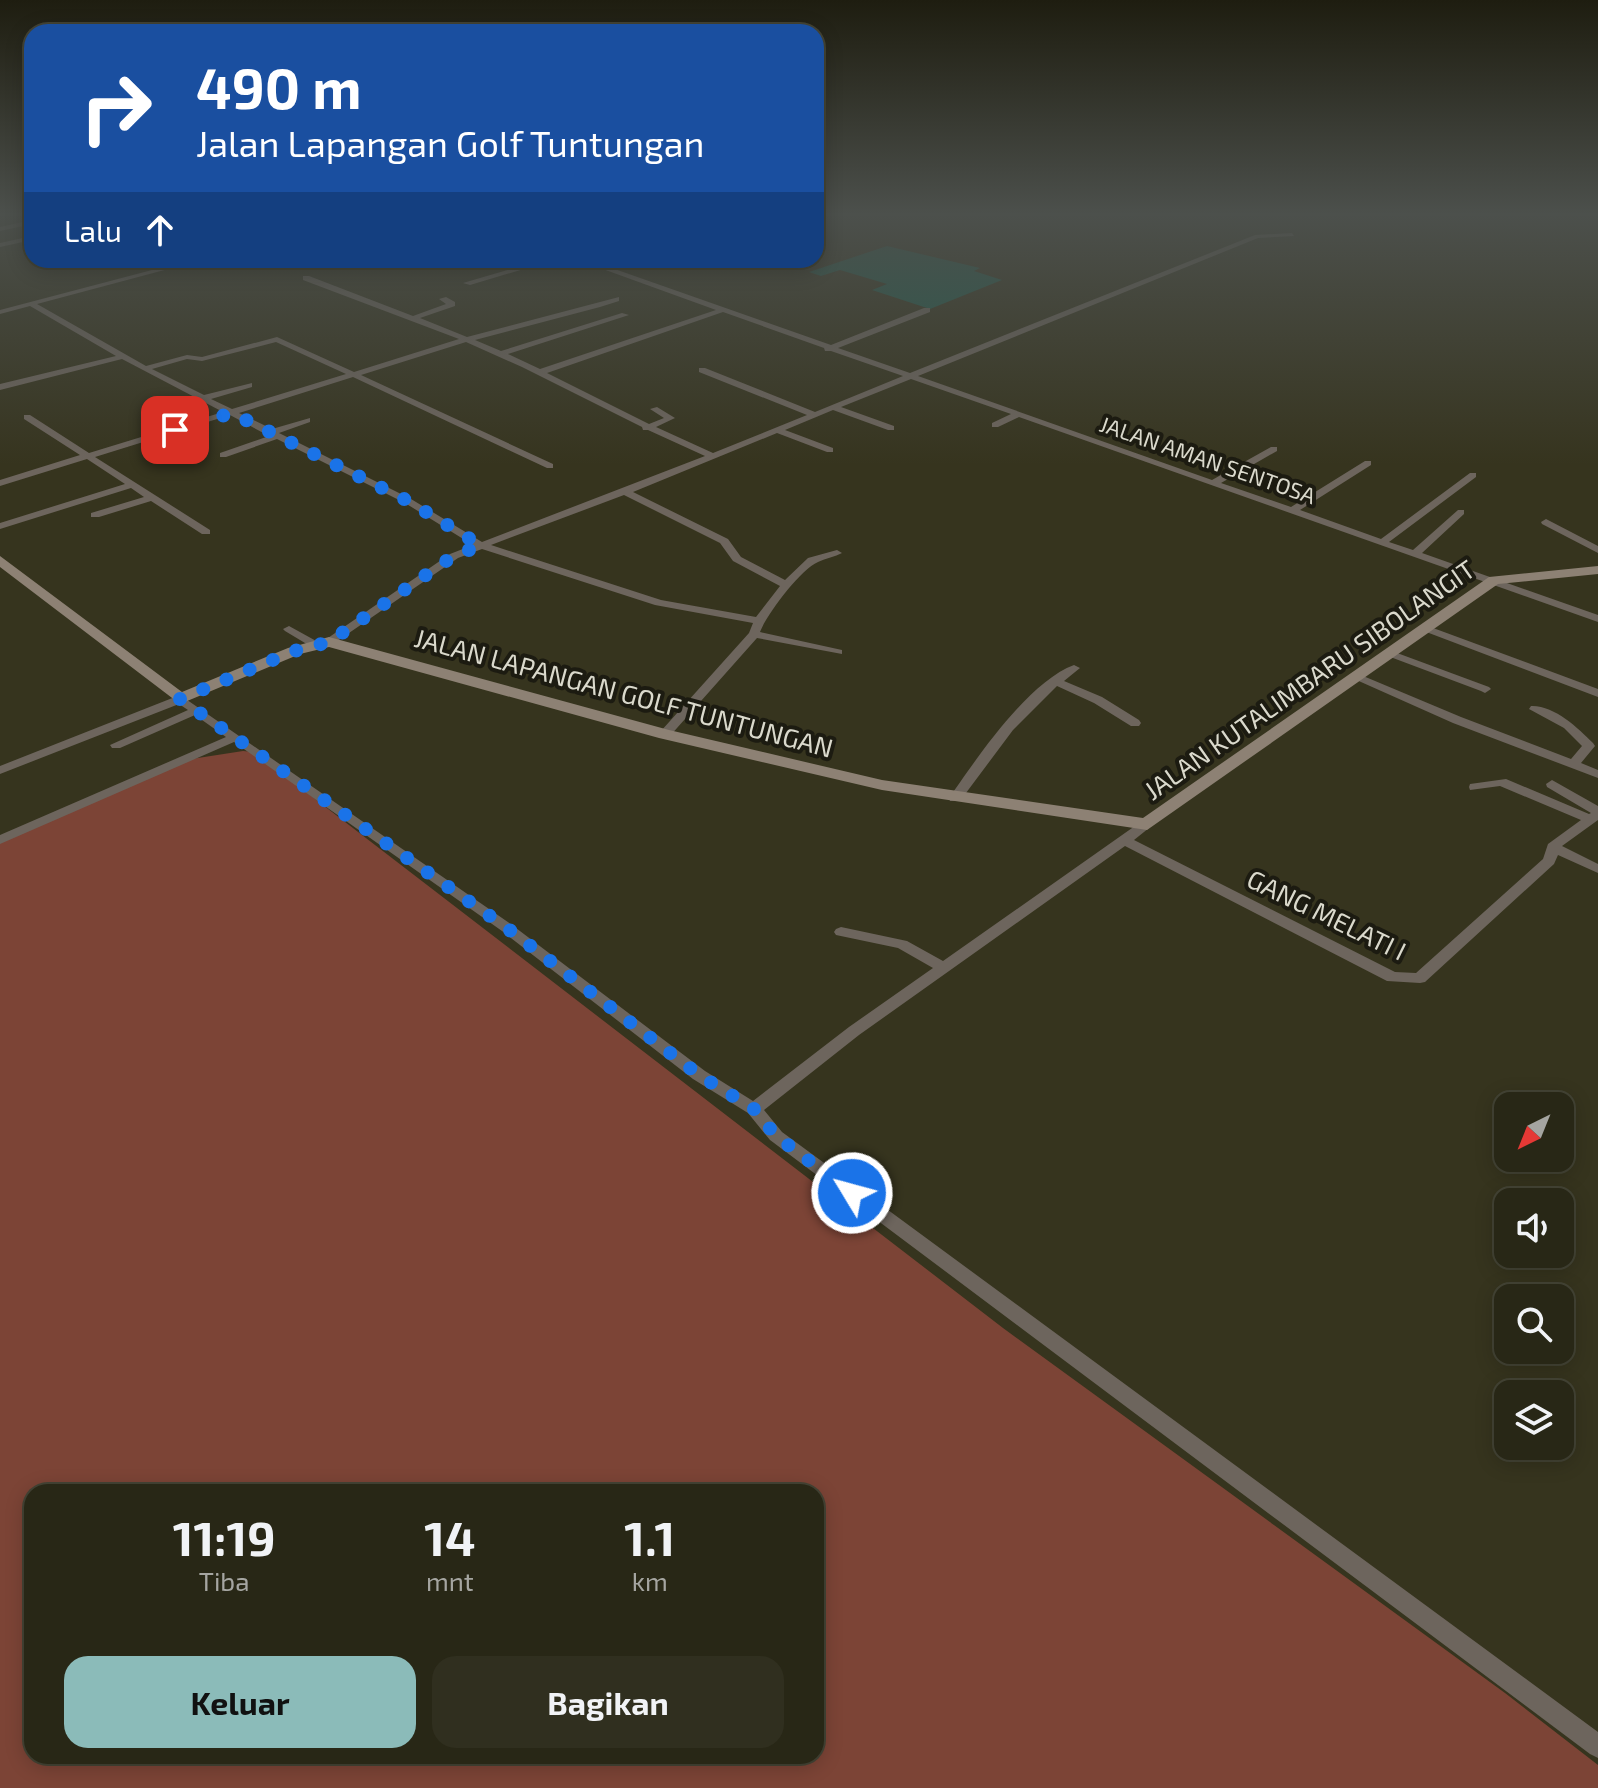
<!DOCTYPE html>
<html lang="id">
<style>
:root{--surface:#282716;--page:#302f1f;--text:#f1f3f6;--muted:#a5a5a1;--line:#444435;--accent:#8bbbb9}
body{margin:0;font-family:"Exo 2",sans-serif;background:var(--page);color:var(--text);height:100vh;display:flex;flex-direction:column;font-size:30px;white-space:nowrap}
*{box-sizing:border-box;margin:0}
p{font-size:26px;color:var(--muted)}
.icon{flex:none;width:44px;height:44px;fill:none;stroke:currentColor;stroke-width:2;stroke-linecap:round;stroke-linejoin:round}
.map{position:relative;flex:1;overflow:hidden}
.drawer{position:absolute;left:24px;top:1484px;width:800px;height:280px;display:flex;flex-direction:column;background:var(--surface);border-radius:24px;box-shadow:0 4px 20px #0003,0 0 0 2px var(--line)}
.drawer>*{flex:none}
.hud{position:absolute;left:24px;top:24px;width:800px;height:244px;border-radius:24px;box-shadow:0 4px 20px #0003,0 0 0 2px var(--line);background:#1a4fa0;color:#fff;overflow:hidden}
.needle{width:52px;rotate:223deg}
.controls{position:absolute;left:1494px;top:1092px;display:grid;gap:16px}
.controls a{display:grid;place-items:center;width:80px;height:80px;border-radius:16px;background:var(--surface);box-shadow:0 4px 20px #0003,0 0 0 2px var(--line);font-size:40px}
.pin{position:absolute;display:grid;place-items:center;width:68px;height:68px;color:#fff;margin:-34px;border-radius:16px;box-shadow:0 4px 12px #0006}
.me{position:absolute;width:88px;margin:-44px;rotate:307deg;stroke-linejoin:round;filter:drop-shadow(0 0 6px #0008)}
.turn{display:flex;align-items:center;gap:28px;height:168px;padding:0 40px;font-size:36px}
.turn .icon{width:104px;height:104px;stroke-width:2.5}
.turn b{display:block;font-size:56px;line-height:68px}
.then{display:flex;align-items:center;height:76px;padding:0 40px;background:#0003;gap:16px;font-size:30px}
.eta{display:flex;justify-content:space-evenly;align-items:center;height:136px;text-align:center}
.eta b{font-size:48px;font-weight:700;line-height:56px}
.primary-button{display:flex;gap:16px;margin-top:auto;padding:16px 40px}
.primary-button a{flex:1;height:92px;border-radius:24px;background:var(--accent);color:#111;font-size:32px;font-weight:700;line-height:92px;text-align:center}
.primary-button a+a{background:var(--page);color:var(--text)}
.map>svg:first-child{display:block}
</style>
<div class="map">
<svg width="1598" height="1788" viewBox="0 0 1598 1788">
<rect width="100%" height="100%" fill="#36341e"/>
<!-- green -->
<path fill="#7c4436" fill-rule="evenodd" d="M 243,751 L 254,752 L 1003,1328 L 1505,1693 L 1598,1765 L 1598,1788 L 0,1788 L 0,843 L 185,760 ZM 32,1492 L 816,1492 L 816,1756 L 32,1756 Z"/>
<!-- water -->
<path fill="#1f5c4d" d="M 887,246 L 980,268 L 974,271 L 1002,280 L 930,309 L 872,290 L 887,284 L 840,270 L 821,276 L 809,272 Z"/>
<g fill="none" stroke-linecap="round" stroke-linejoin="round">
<!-- street -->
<path fill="#6d655d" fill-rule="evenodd" d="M 32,220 L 32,224 L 0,231 L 0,227 Z
M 1292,233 L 1294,236 L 1258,238 L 918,376 L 1212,480 L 1271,447 L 1277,447 L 1277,451 L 1221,483 L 1291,507 L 1365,461 L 1371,461 L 1371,465 L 1300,510 L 1381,539 L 1470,473 L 1476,473 L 1476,477 L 1389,542 L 1413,550 L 1458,510 L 1464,510 L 1464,514 L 1422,553 L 1598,615 L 1598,622 L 1019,417 L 998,427 L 992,427 L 992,423 L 1011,414 L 911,379 L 841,407 L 894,426 L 894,430 L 888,430 L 833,410 L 785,430 L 833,448 L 833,452 L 827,452 L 777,433 L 633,492 L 728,539 L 741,557 L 785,580 L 808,558 L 837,550 L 842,553 C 835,557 826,558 818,562 C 800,570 767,614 760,632 L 842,650 L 842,654 L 757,638 L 669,737 L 665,738 L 659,734 L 661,731 L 749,633 L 753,623 L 655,605 L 482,549 L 458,558 L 333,644 L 325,644 L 325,640 L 450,554 L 473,545 L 405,503 L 277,439 L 226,457 L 220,457 L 220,453 L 269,436 L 230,415 L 95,457 L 210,530 L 210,534 L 202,534 L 151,501 L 99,517 L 91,517 L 91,513 L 144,497 L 131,488 L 0,529 L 0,523 L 125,484 L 87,459 L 0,486 L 0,480 L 80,455 L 24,419 L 24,415 L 30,415 L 89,453 L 223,412 L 122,359 L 0,390 L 0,384 L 116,356 L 30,306 L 0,314 L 0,310 L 190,260 L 202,260 L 37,304 L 146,366 L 187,355 L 202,357 L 277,337 L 354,372 L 459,339 L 303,280 L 303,276 L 309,276 L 413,316 L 446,304 L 439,299 L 446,297 L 455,302 L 455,306 L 420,318 L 467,337 L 619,297 L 619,301 L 600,307 L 475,340 L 501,351 L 622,313 L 629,315 L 508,354 L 540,369 L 716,310 L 578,260 L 589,260 L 831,345 L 924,308 L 930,308 L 930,312 L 838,348 L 910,373 L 1255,235 ZM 723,312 L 824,348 L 825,351 L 831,351 L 903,376 L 815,412 L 705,368 L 699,368 L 699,372 L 807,415 L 713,453 L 656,427 L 675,418 L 657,407 L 650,409 L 664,418 L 649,424 L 547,373 ZM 276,342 L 346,374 L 232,409 L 211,399 L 252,387 L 252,383 L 204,395 L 152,369 L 187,359 L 202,361 ZM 466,342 L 522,367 L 642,427 L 643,430 L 648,430 L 705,456 L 482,542 L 411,499 L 279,433 L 310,422 L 310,418 L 272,429 L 239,413 L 353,377 L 547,468 L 553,468 L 553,464 L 361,375 ZM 624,495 L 720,543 L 733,561 L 780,586 L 756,617 L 661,600 L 491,545 Z
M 32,236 L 32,240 L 0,247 L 0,243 Z
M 295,260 L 306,260 L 312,263 L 308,265 Z
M 542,260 L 554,260 L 470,285 L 463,283 Z
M 1546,519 L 1598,546 L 1598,553 L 1542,524 L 1541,522 Z
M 1425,625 L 1598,689 L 1598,697 L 1421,630 L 1419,628 Z
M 289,626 L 318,642 L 320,644 L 314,647 L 310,646 L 285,631 L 283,629 Z
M 1389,650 L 1489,687 L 1491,689 L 1485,693 L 1481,691 L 1385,655 L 1383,653 Z
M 1074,665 L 1080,668 L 1064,681 L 1102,697 L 1139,720 L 1141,723 L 1139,726 L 1131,726 L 1094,703 L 1057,686 L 1013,730 L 960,801 L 950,801 L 949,798 C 977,758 1028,682 1074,665 Z
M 1356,673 L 1461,717 L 1571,759 L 1582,746 L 1564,728 L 1529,709 L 1531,706 C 1554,705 1578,728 1593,743 L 1595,746 L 1581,763 L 1598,770 L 1598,778 L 1453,723 L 1352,678 L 1350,676 Z
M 180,695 L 512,925 L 705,1071 L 753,1101 L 849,1027 L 933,968 L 898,948 L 836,935 L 834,932 L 836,929 L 841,927 L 907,941 L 943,961 L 1142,821 L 1152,821 L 1154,824 L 1134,840 L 1395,972 L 1416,973 L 1543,859 L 1548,844 L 1581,820 L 1500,786 L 1470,790 L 1469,787 L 1470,784 L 1506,779 L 1589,814 L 1591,813 L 1547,787 L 1546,784 L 1552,780 L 1598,806 L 1598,820 L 1562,846 L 1598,864 L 1598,873 L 1558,855 L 1554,864 L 1425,982 L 1420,983 L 1387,981 L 1125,846 L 859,1035 L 764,1110 L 782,1132 L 1598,1732 L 1598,1758 L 1590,1754 L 770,1140 L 748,1113 L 693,1079 L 502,931 L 234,742 L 0,844 L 0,835 L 226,737 L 195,715 L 120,748 L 112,748 L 110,745 L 188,710 L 179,704 L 0,774 L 0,766 Z"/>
<!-- secondary -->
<path fill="#8d8174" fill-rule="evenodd" d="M 0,556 L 182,692 L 288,648 L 329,637 L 669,730 L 882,780 L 1143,818 L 1489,577 L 1598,566 L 1598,574 L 1498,584 L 1147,830 L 882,790 L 659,738 L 329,647 L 300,654 L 180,704 L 0,567 Z"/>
</g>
<!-- sky -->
<linearGradient id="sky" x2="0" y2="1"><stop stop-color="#1e1d10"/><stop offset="0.46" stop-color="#4c504c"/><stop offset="1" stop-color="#4c504c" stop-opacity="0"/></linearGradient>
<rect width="1598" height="465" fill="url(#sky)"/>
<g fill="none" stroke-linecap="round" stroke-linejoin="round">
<!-- route -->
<path stroke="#1a73e8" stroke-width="14" stroke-dasharray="0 25.2" d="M 175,430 L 232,413 L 408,501 L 480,545 L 449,559 L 329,642 L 294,651 L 180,699 L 507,928 L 699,1075 L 754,1109 L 776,1136 L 852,1193"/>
</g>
<g text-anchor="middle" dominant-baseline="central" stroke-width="8" stroke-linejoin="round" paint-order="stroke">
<!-- far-street labels -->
<g font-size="22" fill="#dad9cc" stroke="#1c1b11">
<text transform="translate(1208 459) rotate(19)">JALAN AMAN SENTOSA</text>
</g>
<!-- street labels -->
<g font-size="26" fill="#dad9cc" stroke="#1c1b11">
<text transform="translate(1309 679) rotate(-35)">JALAN KUTALIMBARU SIBOLANGIT</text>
<text transform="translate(624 692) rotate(15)">JALAN LAPANGAN GOLF TUNTUNGAN</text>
<text transform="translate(1327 914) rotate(26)">GANG MELATI I</text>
</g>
</g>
</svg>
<div class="controls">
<a><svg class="needle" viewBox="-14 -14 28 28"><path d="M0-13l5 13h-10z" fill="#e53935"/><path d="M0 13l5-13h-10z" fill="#a5a5a1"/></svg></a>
<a><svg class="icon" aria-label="sound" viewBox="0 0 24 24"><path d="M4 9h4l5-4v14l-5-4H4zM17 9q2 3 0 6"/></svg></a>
<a><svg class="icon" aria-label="search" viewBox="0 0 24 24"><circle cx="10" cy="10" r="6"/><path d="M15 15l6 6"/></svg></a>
<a><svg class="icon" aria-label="layers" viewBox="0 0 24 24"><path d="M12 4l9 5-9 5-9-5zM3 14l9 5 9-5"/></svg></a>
</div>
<div class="pin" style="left:175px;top:430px;background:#d93025"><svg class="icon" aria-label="arrive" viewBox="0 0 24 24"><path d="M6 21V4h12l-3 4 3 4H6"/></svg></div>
<svg class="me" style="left:852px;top:1193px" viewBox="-20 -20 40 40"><circle r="17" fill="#1a73e8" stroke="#fff" stroke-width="3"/><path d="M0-11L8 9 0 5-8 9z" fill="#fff"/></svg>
<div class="hud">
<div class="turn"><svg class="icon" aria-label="right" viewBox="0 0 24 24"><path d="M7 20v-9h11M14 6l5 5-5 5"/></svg><div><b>490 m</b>Jalan Lapangan Golf Tuntungan</div></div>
<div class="then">Lalu<svg class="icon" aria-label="ahead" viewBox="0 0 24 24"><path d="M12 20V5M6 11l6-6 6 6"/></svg></div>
</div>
<section class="drawer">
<div class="eta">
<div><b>11:19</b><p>Tiba</p></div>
<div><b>14</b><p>mnt</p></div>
<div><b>1.1</b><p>km</p></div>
</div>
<div class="primary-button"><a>Keluar</a><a>Bagikan</a></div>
</section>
</div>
